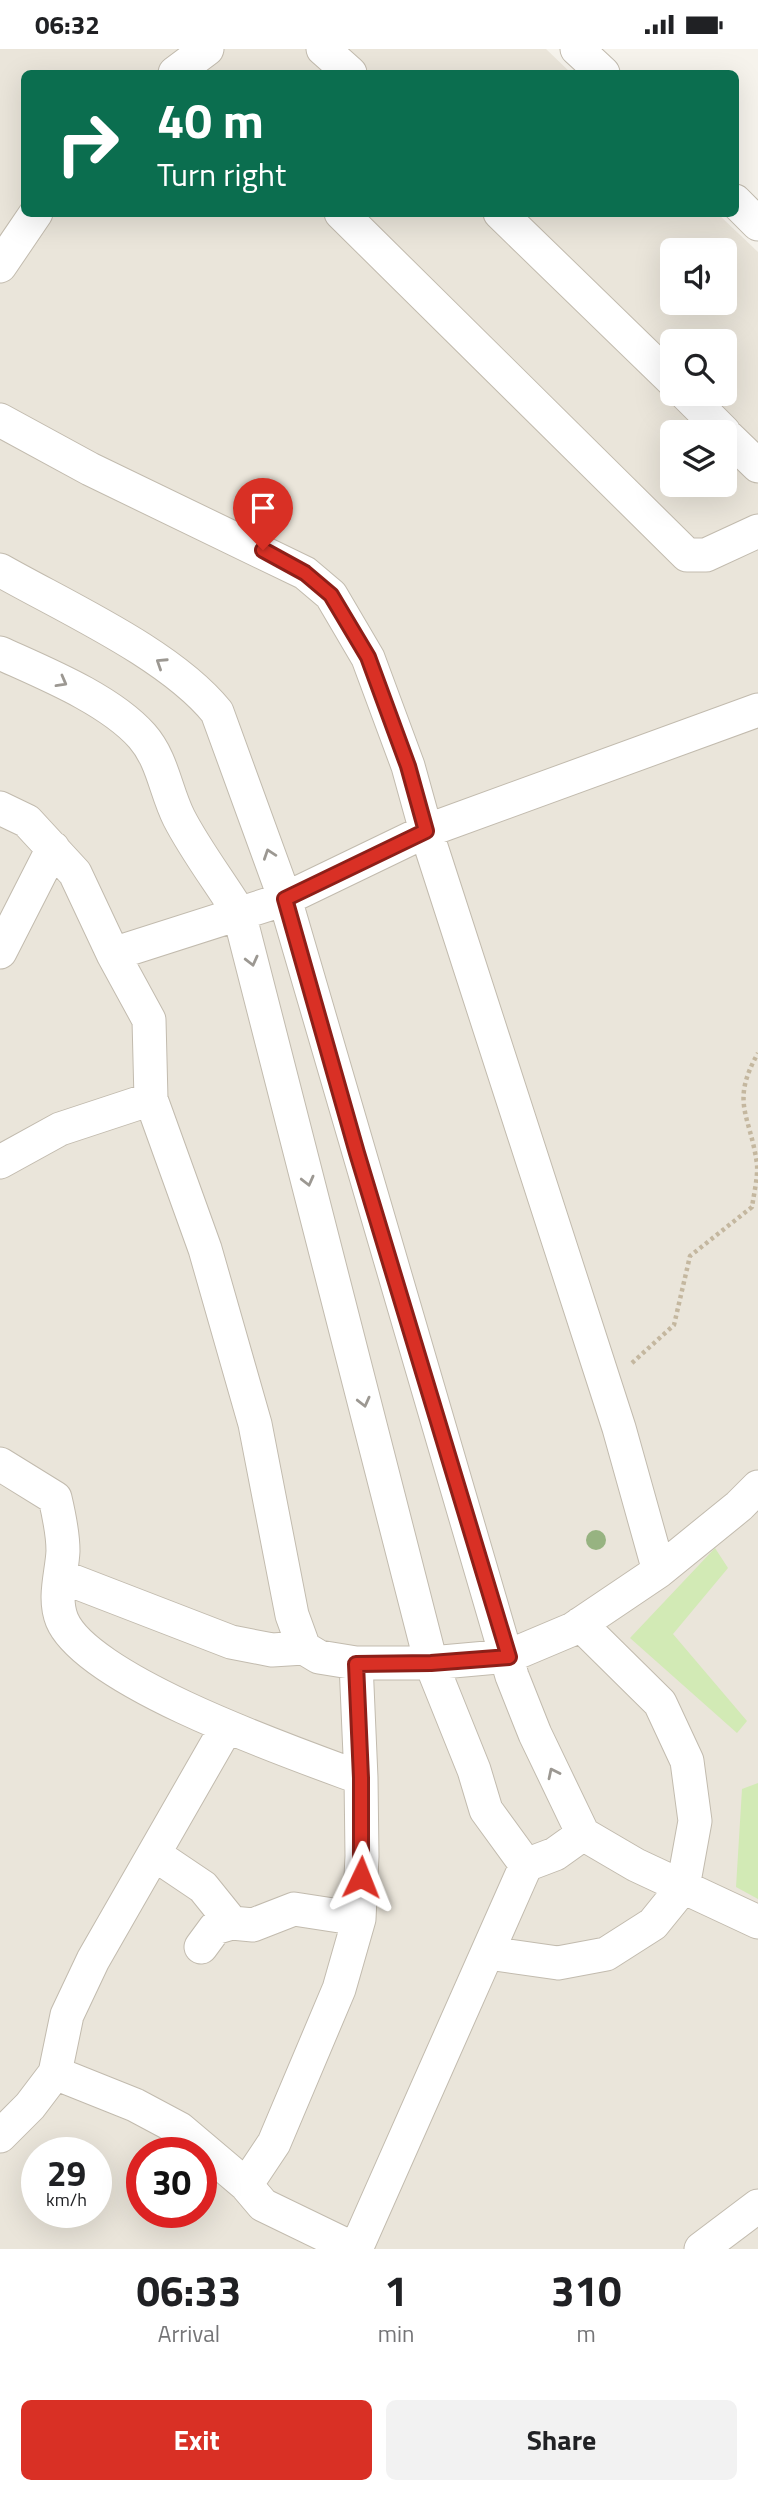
<!DOCTYPE html>
<style>
:root{--surface:#fff;--page:#f2f2f2;--text:#202124;--muted:#757577;--accent:#d93025}
body{margin:0;font-family:"Titillium Web",sans-serif;background:var(--page);color:var(--text);height:100vh;display:flex;flex-direction:column;font-size:26px;white-space:nowrap}
*{box-sizing:border-box;margin:0}
p{font-size:23px;color:var(--muted)}
.icon{flex:none;width:38px;height:38px;fill:none;stroke:currentColor;stroke-width:2;stroke-linecap:round;stroke-linejoin:round}
.map{position:relative;height:2200px;overflow:hidden}
.sheet{display:flex;flex-direction:column;background:var(--surface);flex:1}
.sheet>*{flex:none}
.top-card{position:absolute;left:21px;top:21px;width:718px;height:147px;border-radius:10px;box-shadow:0 7px 28px #0002;background:#0b6e4f;color:#fff;overflow:hidden}
.controls{position:absolute;left:660px;top:189px;display:grid;gap:14px}
.controls a{display:grid;place-items:center;width:77px;height:77px;border-radius:10px;background:var(--surface);box-shadow:0 7px 28px #0002;font-size:35px}
.speed{position:absolute;left:21px;top:2088px;display:flex;gap:14px;font-size:35px;font-weight:700;text-align:center}
.speed>*{display:grid;place-content:center;width:91px;height:91px;border-radius:50%;background:var(--surface);box-shadow:0 7px 28px #0002;line-height:1}
.speed small{font-size:18px;font-weight:400}
.speed .limit{border:10px solid #d22;background:#fff;color:#111}
.pin{position:absolute;display:grid;place-items:center;width:60px;height:60px;color:#fff;margin:-72px -30px;border-radius:50% 50% 50% 0;rotate:-45deg;box-shadow:0 0 7px #0007}
.pin .icon{rotate:45deg}
.me{position:absolute;width:77px;margin:-38px;rotate:2deg;stroke-linejoin:round;filter:drop-shadow(0 0 5px #0008)}
.turn{display:flex;align-items:center;gap:24px;height:147px;padding:0 21px;font-size:32px}
.turn .icon{width:91px;height:91px;stroke-width:2.5}
.turn b{display:block;font-size:49px;line-height:60px}
.eta{display:flex;justify-content:space-evenly;align-items:center;height:119px;text-align:center}
.eta b{font-size:42px;font-weight:700;line-height:49px}
.primary-button{display:flex;gap:14px;margin-top:auto;padding:14px 21px}
.primary-button a{flex:1;height:80px;border-radius:10px;background:var(--accent);color:#fff;font-size:28px;font-weight:700;line-height:80px;text-align:center}
.primary-button a+a{background:var(--page);color:var(--text)}
.status{display:flex;justify-content:space-between;align-items:center;height:49px;padding:0 35px;background:var(--surface);direction:ltr}
.status svg{height:19px;fill:currentColor}
.map>svg:first-child{display:block}
</style>
<div class="status"><b>06:32</b><svg viewBox="0 0 49 12"><path d="M0 12V9h3v3zM5 12V6h3v6zM10 12V3h3v9zM15 12V0h3v12zM26 1h20v11H26zM47 4h2v5h-2z"/></svg></div>
<div class="map">
<svg width="758" height="2200" viewBox="0 0 758 2200">
<rect width="100%" height="100%" fill="#f6f3ec"/>
<!-- residential -->
<path fill="#eae5da" fill-rule="evenodd" d="M 0,0 L 546,0 L 571,24 L 24,24 L 24,164 L 718,165 L 758,203 L 758,2200 L 0,2200 ZM 672,201 L 724,201 L 724,254 L 672,254 ZM 672,292 L 724,292 L 724,345 L 672,345 ZM 672,383 L 724,383 L 724,436 L 672,436 ZM 37,2104 L 96,2104 L 96,2163 L 37,2163 ZM 142,2104 L 201,2104 L 201,2163 L 142,2163 Z"/>
<!-- green -->
<path fill="#d2eab5" d="M 715,1499 L 728,1519 L 673,1585 L 747,1672 L 737,1684 L 630,1589 Z
M 758,1734 L 758,1850 L 736,1838 L 742,1740 Z"/>
<g fill="none" stroke-linecap="round" stroke-linejoin="round">
<defs>
<path id="minor" d="M 323,0 L 350,24
M 577,0 L 603,24
M 175,24 L 207,0
M 735,152 L 758,175
M 341,164 L 687,506 L 706,506 L 758,482
M 500,164 L 672,331
M 0,217 L 36,164
M 686,345 L 724,383
M 0,371 L 90,420 L 305,524 L 331,546 L 368,609 L 408,717 L 426,782 L 619,1379 L 659,1522
M 724,384 L 758,417
M 0,521 C 67,559 170,605 217,663 L 285,850 L 512,1627 L 535,1685 L 583,1785 L 636,1816 L 758,1873
M 0,604 C 44,624 109,650 142,687 C 163,711 165,741 179,769 C 196,802 220,833 239,864 L 431,1614 L 474,1721 L 486,1761 L 526,1816
M 0,759 L 27,772 L 75,824 L 113,905 L 149,971 L 151,1050 L 205,1200 L 255,1375 L 292,1566 L 304,1599 L 319,1608 L 356,1614 L 431,1614 L 509,1607 L 573,1580 L 659,1522 L 739,1457 L 758,1438
M 0,903 L 53,799
M 113,905 L 285,850 L 426,782 L 758,661
M 0,1113 L 60,1080 L 151,1050
M 0,1415 L 55,1449 C 59,1466 63,1484 63,1502 C 62,1524 53,1549 62,1571 C 88,1633 296,1705 361,1729 L 362,1807 L 359,1870 L 339,1940 L 274,2094 L 246,2136 L 263,2156 L 354,2200
M 60,1527 L 231,1593 L 272,1601 L 304,1599
M 356,1614 L 361,1729
M 154,1805 L 203,1838 L 232,1874
M 526,1816 L 555,1805 L 583,1785
M 201,1898 L 215,1879 L 232,1874 L 253,1876 L 294,1860 L 359,1870
M 488,1904 L 558,1914 L 606,1905 L 653,1875 L 683,1838 L 695,1772 L 687,1712 L 660,1654 L 580,1575
M 55,2024 L 135,2056 L 180,2080 L 246,2136
M 0,2087 L 30,2057 L 55,2024 L 67,1966 L 93,1911 L 226,1679
M 356,2200 L 526,1816
M 701,2200 L 758,2157"/>
</defs>
<!-- minor casing -->
<use href="#minor" stroke="#c2bbae" stroke-width="35"/>
<!-- path -->
<path stroke="#c4b79f" stroke-width="4.5" stroke-dasharray="3.5 3.5" stroke-linecap="butt" d="M 632,1314 L 674,1276 L 690,1207 L 752,1158 C 754,1144 758,1128 757,1115 C 750,1065 730,1054 758,1004"/>
<!-- minor -->
<use href="#minor" stroke="#fff" stroke-width="33"/>
</g>
<!-- trees -->
<circle fill="#97b381" cx="596" cy="1491" r="10"/>
<!-- one-way arrows -->
<defs><path id="oneway-chevron" d="M-2-3.5L2.5 0L-2 3.5" fill="none" stroke-width="1.6" stroke-linecap="round" stroke-linejoin="round" transform="scale(1.75)"/></defs>
<g stroke="#9c9892">
<use href="#oneway-chevron" transform="translate(161 614) rotate(-147)"/>
<use href="#oneway-chevron" transform="translate(62 633) rotate(29)"/>
<use href="#oneway-chevron" transform="translate(269 805) rotate(-109)"/>
<use href="#oneway-chevron" transform="translate(252 912) rotate(76)"/>
<use href="#oneway-chevron" transform="translate(308 1132) rotate(76)"/>
<use href="#oneway-chevron" transform="translate(364 1353) rotate(76)"/>
<use href="#oneway-chevron" transform="translate(553 1724) rotate(-116)"/>
</g>
<g fill="none" stroke-linecap="round" stroke-linejoin="round">
<defs>
<path id="route" d="M 263,501 L 305,524 L 331,546 L 368,608 L 408,717 L 426,782 L 285,850 L 357,1104 L 509,1608 L 431,1614 L 356,1615 L 361,1729 L 361,1828"/>
</defs>
<!-- route casing -->
<use href="#route" stroke="#8d1f18" stroke-width="18"/>
<!-- route -->
<use href="#route" stroke="#d93025" stroke-width="12"/>
</g>
</svg>
<div class="controls">
<a><svg class="icon" aria-label="sound" viewBox="0 0 24 24"><path d="M4 9h4l5-4v14l-5-4H4zM17 9q2 3 0 6"/></svg></a>
<a><svg class="icon" aria-label="search" viewBox="0 0 24 24"><circle cx="10" cy="10" r="6"/><path d="M15 15l6 6"/></svg></a>
<a><svg class="icon" aria-label="layers" viewBox="0 0 24 24"><path d="M12 4l9 5-9 5-9-5zM3 14l9 5 9-5"/></svg></a>
</div>
<div class="speed"><div>29<small>km/h</small></div><div class="limit">30</div></div>
<div class="pin" style="left:263px;top:501px;background:#d93025"><svg class="icon" aria-label="arrive" viewBox="0 0 24 24"><path d="M6 21V4h12l-3 4 3 4H6"/></svg></div>
<svg class="me" style="left:361px;top:1828px" viewBox="-20 -20 40 40"><path d="M0-17L14 15 0 8-14 15z" fill="#d93025" stroke="#fff" stroke-width="4"/></svg>
<div class="top-card">
<div class="turn"><svg class="icon" aria-label="right" viewBox="0 0 24 24"><path d="M7 20v-9h11M14 6l5 5-5 5"/></svg><div><b>40 m</b>Turn right</div></div>
</div>
</div>
<section class="sheet">
<div class="eta">
<div><b>06:33</b><p>Arrival</p></div>
<div><b>1</b><p>min</p></div>
<div><b>310</b><p>m</p></div>
</div>
<div class="primary-button"><a>Exit</a><a>Share</a></div>
</section>
